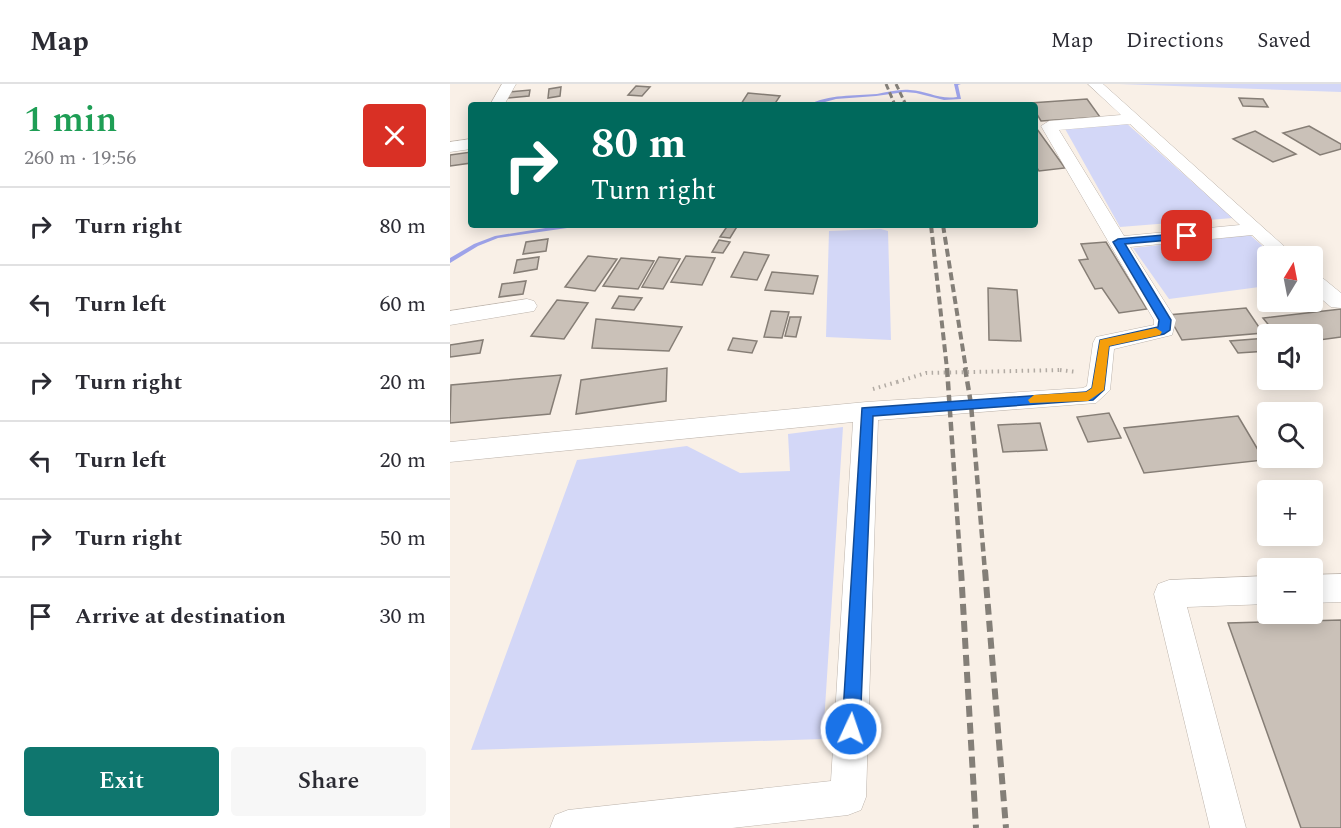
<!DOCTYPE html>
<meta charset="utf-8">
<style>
:root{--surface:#fff;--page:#f7f7f7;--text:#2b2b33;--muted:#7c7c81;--line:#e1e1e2;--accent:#0f766e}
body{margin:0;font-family:Spectral,serif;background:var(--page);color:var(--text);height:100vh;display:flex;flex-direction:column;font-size:22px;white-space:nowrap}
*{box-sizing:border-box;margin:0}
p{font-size:20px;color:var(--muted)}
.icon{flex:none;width:33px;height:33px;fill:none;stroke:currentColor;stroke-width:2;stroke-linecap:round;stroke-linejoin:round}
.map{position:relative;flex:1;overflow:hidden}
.sheet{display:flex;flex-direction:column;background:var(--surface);width:450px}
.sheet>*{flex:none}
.banner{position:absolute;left:18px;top:18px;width:570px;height:126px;border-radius:6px;box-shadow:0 3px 15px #0003;background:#00695c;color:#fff;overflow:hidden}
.needle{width:39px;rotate:10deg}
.controls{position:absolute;left:807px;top:162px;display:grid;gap:12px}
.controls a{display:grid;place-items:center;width:66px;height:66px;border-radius:6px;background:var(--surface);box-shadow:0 3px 15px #0003;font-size:30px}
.pin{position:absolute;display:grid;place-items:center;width:51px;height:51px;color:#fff;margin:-26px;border-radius:12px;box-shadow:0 3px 9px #0006}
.me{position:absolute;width:66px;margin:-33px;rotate:3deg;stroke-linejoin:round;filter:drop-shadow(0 0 4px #0008)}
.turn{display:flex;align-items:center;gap:21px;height:126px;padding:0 24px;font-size:27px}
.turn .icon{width:78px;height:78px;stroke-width:2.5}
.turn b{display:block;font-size:42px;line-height:51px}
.round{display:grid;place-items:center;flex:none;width:63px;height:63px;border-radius:6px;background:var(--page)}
.head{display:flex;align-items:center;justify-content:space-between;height:102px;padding:0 24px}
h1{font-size:36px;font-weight:600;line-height:45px;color:#1e9e55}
.primary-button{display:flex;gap:12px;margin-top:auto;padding:12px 24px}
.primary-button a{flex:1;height:69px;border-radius:6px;background:var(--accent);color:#fff;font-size:24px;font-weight:600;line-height:69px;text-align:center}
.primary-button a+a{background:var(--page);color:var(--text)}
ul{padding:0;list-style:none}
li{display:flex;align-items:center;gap:18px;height:78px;padding:0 24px;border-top:2px solid var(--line)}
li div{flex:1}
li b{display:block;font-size:22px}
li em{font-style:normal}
header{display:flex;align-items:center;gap:36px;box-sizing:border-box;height:84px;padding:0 30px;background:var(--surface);border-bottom:2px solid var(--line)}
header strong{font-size:28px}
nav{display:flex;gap:33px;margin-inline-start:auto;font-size:21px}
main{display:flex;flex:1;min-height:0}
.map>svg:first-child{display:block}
</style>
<header>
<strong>Map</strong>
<nav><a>Map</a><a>Directions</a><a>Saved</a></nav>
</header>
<main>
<section class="sheet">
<div class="head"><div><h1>1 min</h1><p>260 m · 19:56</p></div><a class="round" style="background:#d93025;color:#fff"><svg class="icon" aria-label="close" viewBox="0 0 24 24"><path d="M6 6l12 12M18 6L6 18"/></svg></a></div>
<ul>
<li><svg class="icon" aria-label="right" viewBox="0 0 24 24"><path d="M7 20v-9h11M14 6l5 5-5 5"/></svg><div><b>Turn right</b></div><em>80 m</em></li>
<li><svg class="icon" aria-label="left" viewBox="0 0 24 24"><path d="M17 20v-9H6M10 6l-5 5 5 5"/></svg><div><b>Turn left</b></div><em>60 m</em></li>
<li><svg class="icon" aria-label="right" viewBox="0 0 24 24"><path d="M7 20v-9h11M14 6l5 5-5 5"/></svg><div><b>Turn right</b></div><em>20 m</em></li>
<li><svg class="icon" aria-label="left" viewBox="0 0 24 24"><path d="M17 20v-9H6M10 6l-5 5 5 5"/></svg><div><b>Turn left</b></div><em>20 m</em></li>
<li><svg class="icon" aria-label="right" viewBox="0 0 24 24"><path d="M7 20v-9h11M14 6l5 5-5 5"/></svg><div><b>Turn right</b></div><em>50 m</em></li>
<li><svg class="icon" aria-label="arrive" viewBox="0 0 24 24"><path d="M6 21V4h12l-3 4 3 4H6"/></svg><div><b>Arrive at destination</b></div><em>30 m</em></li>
</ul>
<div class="primary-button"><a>Exit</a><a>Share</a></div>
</section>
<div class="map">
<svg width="891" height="744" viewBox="0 0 891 744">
<rect width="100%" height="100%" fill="#f9f0e7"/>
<!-- green -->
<path fill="#d3d7f7" d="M 669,0 L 891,0 L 891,8 Z
M 675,38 L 783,134 L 670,143 L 614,43 Z
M 431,145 L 438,147 L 441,256 L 376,253 L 379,147 Z
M 800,151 L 824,172 L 818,172 L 817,202 L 719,215 L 683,164 Z
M 393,343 L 373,655 L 21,666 L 127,376 L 237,362 L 290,389 L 340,387 L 338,350 Z"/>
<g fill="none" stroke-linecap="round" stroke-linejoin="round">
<!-- stream -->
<path fill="#9ea3e9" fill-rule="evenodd" d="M 504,0 L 511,0 L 508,1 L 511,15 L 494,16 L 466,9 L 455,8 L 426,12 L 386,15 L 364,21 L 358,21 C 379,10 404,12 427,10 C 438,8 449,5 460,6 C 477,7 490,16 507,13 Z
M 114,141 L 127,141 L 124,143 L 48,154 L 28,162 L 0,179 L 0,174 L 24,160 L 45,152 Z"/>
</g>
<!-- building -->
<path fill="#cac1b8" stroke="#867e76" stroke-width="1.5" d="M 186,2 L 200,3 L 192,12 L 178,11 Z
M 111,3 L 110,12 L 98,14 L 99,5 Z
M 80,6 L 79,12 L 57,14 L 59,8 Z
M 298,9 L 330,12 L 324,21 L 291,20 Z
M 789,14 L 813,15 L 818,23 L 793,22 Z
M 637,15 L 650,33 L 591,37 L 585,27 L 585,21 L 580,19 Z
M 859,42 L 891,60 L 891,65 L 870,71 L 833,49 Z
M 585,45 L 587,45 L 615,84 L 589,87 L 585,81 Z
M 805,47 L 846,70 L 823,78 L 783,55 Z
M 21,68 L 21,79 L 0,82 L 0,71 Z
M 278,141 L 288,141 L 280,154 L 270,153 Z
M 98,155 L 96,167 L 73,170 L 76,158 Z
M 269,156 L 280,158 L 273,169 L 262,168 Z
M 656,158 L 697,225 L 669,229 L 652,204 L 645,205 L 629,176 L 638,175 L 631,160 Z
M 294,168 L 319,171 L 307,196 L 281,193 Z
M 138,172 L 167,175 L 145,207 L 115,203 Z
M 236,172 L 265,174 L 252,201 L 221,198 Z
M 89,173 L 87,185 L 64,189 L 67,176 Z
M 209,173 L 230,175 L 213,205 L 192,203 Z
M 171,174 L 204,177 L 188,205 L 153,202 Z
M 322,188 L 368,192 L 363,210 L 315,206 Z
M 76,197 L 73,210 L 49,213 L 52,200 Z
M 538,204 L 567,206 L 571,257 L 539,256 Z
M 169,212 L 192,214 L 184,226 L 162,224 Z
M 107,216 L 138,219 L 114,255 L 81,252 Z
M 796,224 L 813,249 L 732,256 L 718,231 Z
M 891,225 L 891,253 L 862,257 L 862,250 L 826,250 L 813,234 Z
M 321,227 L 339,228 L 332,254 L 314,253 Z
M 340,233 L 351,233 L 346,253 L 335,252 Z
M 146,235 L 232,243 L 219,267 L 142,264 Z
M 283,254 L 307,257 L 302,269 L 278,266 Z
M 817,254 L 818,267 L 788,269 L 780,257 Z
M 33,256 L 30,269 L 0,273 L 0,261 Z
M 217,284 L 216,317 L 126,330 L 131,296 Z
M 111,291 L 100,330 L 0,339 L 1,301 Z
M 659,329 L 671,354 L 638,358 L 627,333 Z
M 788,332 L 814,376 L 694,389 L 674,344 Z
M 590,339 L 597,366 L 553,368 L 548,341 Z
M 891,536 L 891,744 L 851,744 L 778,539 Z"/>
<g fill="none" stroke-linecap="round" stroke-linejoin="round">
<defs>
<path id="minor" d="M 52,0 L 66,0 L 54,21 L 40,21 Z
M 638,0 L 653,0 L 845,172 L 825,172 L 802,151 L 680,163 L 726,236 L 722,251 L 664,265 L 660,306 L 646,319 L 428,336 L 416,713 L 411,726 L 398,731 L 282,744 L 100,744 L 105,731 L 118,726 L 381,697 L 403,338 L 0,378 L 0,358 L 416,318 L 633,304 L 637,302 L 643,259 L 646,253 L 704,241 L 704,236 L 591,42 L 599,37 L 671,31 ZM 680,40 L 790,141 L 674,152 L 609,46 Z
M 21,55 L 21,65 L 0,68 L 0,58 Z
M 862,190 L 869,191 L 891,209 L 891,224 L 881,223 L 862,207 Z
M 77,215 L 84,217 L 87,222 L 84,227 L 0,241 L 0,227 Z
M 891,490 L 891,518 L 862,519 L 862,491 Z
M 818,492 L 818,520 L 737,523 L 796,744 L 760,744 L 704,510 L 708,500 L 719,496 Z"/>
</defs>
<!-- minor casing -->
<use href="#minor" stroke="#bdb4ac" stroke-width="1"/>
<!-- path -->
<path stroke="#b2aba4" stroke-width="4" stroke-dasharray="1.5 4.5" stroke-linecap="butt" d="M 610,286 L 627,288
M 423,305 L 447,298"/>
<!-- minor -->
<use href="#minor" fill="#fff" fill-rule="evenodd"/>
<!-- rail-far3 -->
<path stroke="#847f78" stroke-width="3" stroke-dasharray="6 3" stroke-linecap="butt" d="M 436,0 L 445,21
M 446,0 L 456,21"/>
<!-- rail-far2 -->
<path stroke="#847f78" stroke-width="4" stroke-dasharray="8 4" stroke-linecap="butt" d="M 481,141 L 497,285
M 493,141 L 516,285"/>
<!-- rail-far1 -->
<path stroke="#847f78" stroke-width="4.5" stroke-dasharray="9 4.5" stroke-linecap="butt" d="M 497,284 L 511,488
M 515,284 L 521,320 L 535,488"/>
<!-- rail -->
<path stroke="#847f78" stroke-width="6" stroke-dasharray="11 6" stroke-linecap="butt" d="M 511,486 L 526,744
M 535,486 L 556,744"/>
<!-- path-bridge -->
<path stroke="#b2aba4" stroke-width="4" stroke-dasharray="1.5 4.5" stroke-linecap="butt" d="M 447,298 L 476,289 L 610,286"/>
</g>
<!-- route -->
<path fill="#1a73e8" stroke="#114b97" stroke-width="1.5" d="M 737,149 L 741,150 L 741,154 L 675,160 L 721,236 L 720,246 L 714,250 L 659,262 L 654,306 L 643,316 L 423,332 L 410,645 L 408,651 L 401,654 L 395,651 L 392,645 L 412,324 L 636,308 L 642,304 L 650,256 L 708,243 L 709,236 L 663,158 L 668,155 Z"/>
<!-- slow -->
<path fill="#f59e0b" d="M 706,244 L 712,248 L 710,251 L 659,262 L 654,306 L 638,317 L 580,319 L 578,316 L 584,311 L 636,308 L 642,304 L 650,256 Z"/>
</svg>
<div class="controls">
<a><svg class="needle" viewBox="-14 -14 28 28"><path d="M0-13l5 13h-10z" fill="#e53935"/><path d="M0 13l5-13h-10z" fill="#7c7c81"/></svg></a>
<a><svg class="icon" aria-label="sound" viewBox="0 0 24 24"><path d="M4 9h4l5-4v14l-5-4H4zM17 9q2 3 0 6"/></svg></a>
<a><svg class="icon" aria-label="search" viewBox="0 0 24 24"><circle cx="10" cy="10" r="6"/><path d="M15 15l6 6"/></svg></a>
<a>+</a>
<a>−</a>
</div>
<div class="pin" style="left:737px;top:152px;background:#d93025"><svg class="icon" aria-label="arrive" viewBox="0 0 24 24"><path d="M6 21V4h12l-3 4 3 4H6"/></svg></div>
<svg class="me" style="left:401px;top:645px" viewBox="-20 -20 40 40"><circle r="17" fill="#1a73e8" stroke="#fff" stroke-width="3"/><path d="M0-11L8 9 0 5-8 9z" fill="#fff"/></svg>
<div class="banner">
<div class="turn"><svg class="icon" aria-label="right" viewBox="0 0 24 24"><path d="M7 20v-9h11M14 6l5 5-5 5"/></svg><div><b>80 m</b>Turn right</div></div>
</div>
</div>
</main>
